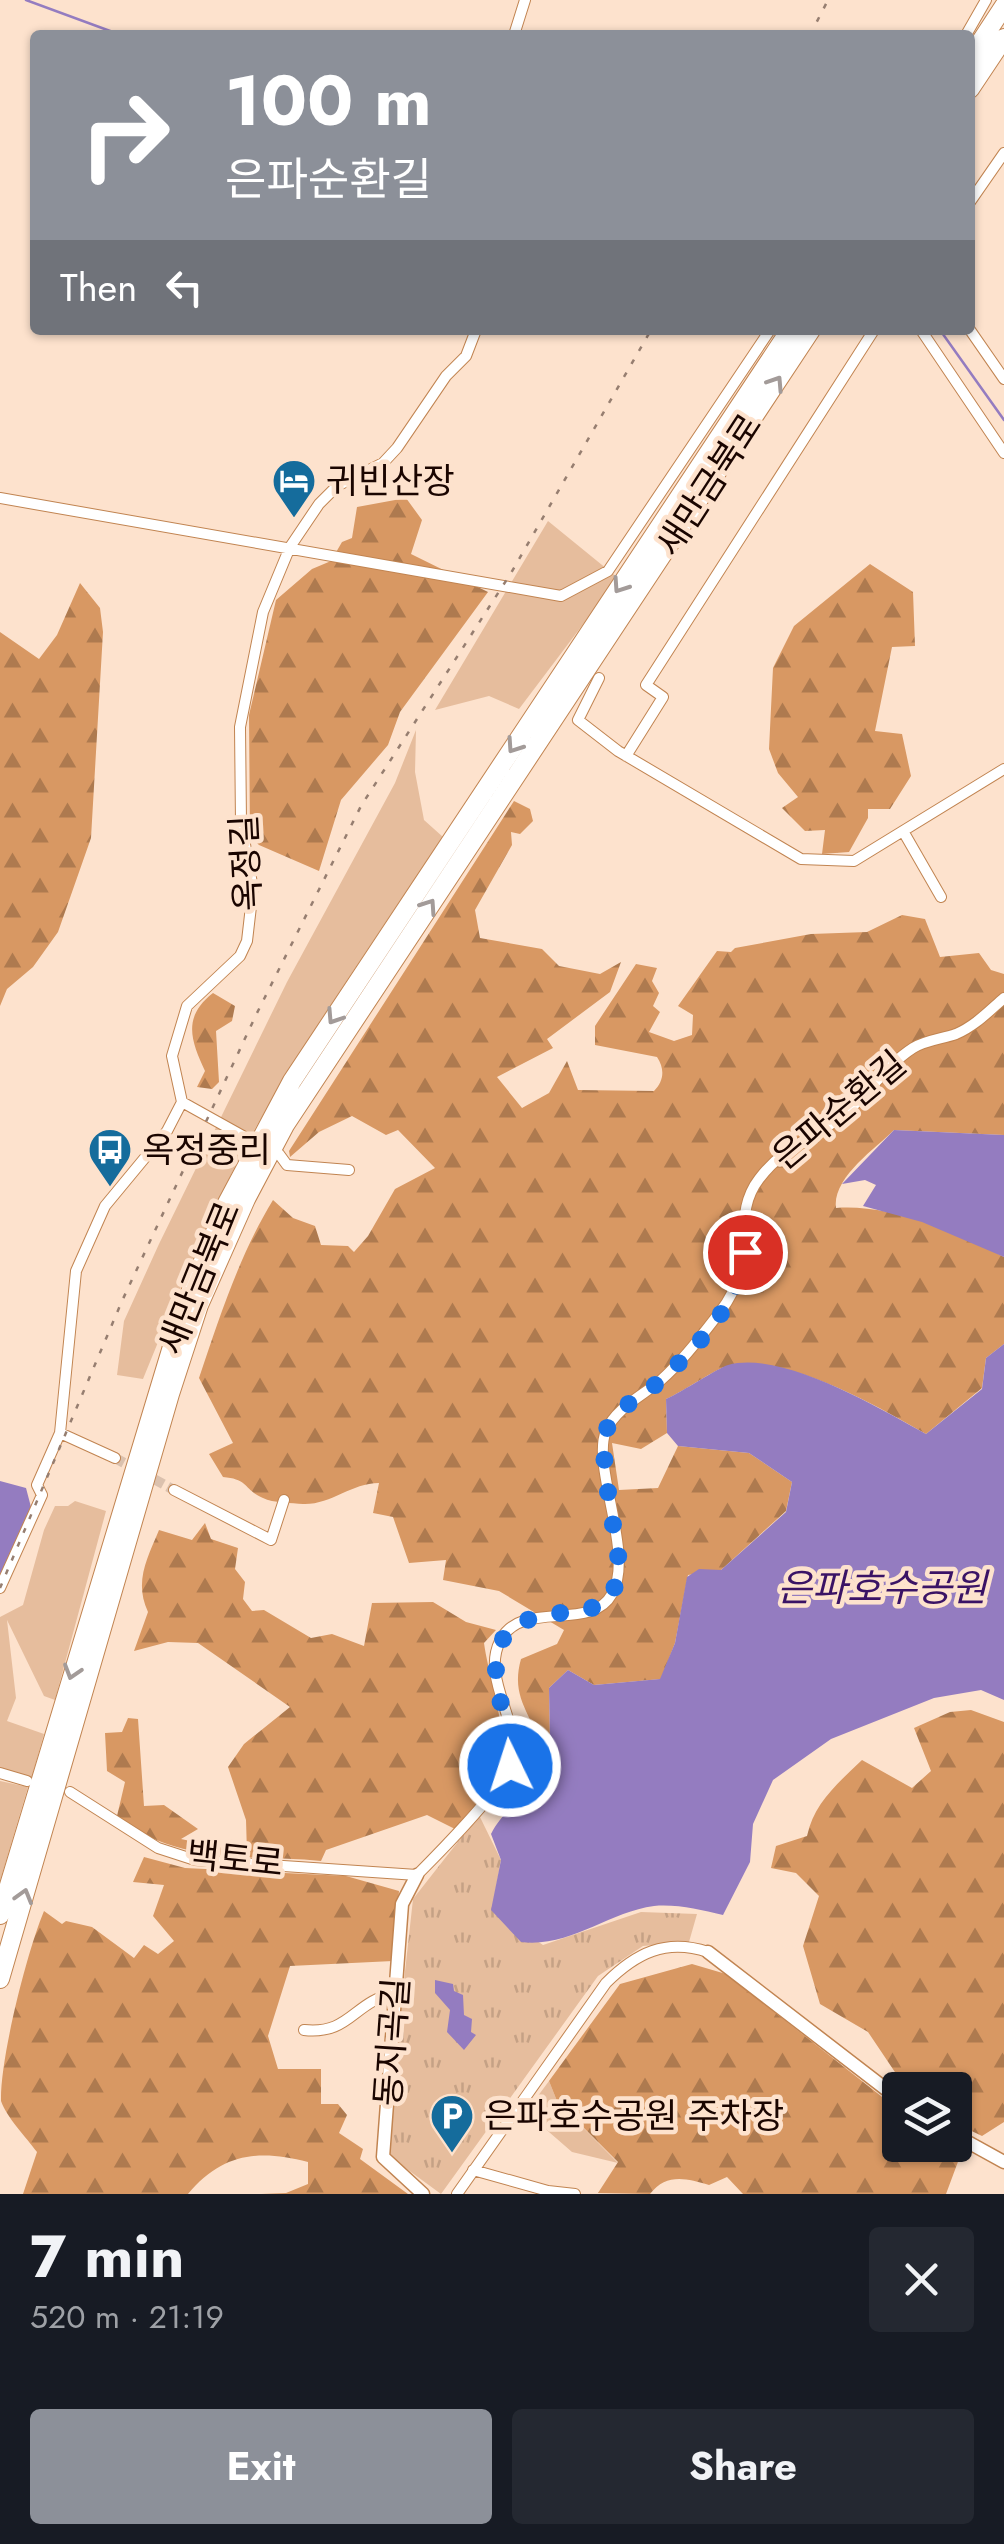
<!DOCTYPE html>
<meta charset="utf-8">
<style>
:root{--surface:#171b24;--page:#242831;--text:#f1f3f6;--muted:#9ea1a6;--accent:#8c9099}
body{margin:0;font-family:Jost,"Noto Sans KR",sans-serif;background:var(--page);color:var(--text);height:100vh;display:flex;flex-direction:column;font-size:38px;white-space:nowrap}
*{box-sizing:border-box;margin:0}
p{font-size:32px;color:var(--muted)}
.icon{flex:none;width:55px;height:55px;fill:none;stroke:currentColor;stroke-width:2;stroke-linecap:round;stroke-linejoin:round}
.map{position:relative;height:2194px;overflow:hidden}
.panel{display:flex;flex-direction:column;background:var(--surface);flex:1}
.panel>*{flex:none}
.top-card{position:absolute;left:30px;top:30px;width:945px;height:305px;border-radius:10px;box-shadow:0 2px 8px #0004;background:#8c9099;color:#fff;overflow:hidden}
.tools{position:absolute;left:882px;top:2072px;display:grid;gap:20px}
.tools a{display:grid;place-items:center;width:90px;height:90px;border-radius:10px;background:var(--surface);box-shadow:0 2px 8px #0004;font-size:50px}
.pin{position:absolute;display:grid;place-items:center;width:85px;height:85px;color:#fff;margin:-42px;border:5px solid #fff;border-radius:50%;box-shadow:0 2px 10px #0007}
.me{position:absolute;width:110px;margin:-55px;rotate:356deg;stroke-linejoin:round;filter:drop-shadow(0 0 8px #0008)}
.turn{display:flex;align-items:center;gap:35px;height:210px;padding:0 30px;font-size:45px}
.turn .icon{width:130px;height:130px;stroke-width:2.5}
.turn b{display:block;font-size:70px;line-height:85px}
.then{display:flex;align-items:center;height:95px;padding:0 30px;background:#0003;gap:20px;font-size:38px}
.round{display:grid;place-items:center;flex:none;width:105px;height:105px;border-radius:10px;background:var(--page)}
.head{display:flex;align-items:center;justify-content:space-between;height:170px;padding:0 30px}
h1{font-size:60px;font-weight:700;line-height:75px}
.primary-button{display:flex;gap:20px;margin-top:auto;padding:20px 30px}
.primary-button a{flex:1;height:115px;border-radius:10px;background:var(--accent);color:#fff;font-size:40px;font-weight:700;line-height:115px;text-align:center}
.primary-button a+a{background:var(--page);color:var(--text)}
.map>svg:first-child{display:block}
</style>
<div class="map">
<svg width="1004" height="2194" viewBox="0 0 1004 2194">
<defs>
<pattern id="forest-firs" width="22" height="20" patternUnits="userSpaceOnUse" patternTransform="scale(2.5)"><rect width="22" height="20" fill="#d89863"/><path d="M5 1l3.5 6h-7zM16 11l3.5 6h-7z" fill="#ae7a4f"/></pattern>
<pattern id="park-tufts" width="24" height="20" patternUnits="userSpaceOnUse" patternTransform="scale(2.5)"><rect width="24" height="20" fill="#e6bd9d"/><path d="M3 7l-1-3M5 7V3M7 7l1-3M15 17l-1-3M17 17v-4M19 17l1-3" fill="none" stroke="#c5a185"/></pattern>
</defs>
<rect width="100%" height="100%" fill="#fde2cd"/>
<!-- grass -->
<path fill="#e6bd9d" d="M 548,521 L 618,578 L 519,709 L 489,696 L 435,710 Z
M 416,730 L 415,772 L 424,820 L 443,837 C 379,933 313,1027 256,1127 C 211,1208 178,1294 143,1379 L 117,1375 L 124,1321 L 159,1244 L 287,982 L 395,783 Z
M 75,1501 L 106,1511 L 55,1700 L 44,1696 L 7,1620 L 16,1698 L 7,1721 L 44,1734 L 31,1780 L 0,1769 L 0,1617 L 23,1605 L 44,1530 L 55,1506 L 68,1506 Z
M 0,1781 L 28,1787 L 0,1881 Z
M 549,2081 L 557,2101 L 618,2163 L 572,2152 L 526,2112 Z"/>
<!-- forest -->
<path fill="url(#forest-firs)" d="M 406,498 L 422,520 L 411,554 L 488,592 L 400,712 L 388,745 L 341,800 L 319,871 L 259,845 L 250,836 L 249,715 L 276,600 L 312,569 L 331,561 L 342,542 L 352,538 L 357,507 Z
M 870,564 L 913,592 L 915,646 L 892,647 L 875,731 L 902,734 L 911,776 L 890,809 L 868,809 L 868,818 L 849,852 L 822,854 L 825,830 L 805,831 L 782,808 L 798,797 L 778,773 L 769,749 L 773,668 L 794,626 Z
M 80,583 L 100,608 L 103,632 L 91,838 L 58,932 L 33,967 L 7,989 L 0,1006 L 0,632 L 39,659 L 57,635 Z
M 514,801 L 530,809 L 533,821 L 520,834 L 511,832 L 512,845 L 475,910 L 480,938 L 542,949 L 559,966 L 600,974 L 621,962 L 610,992 L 547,1039 L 553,1048 L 497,1077 L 522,1108 L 549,1093 L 567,1061 L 578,1090 L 654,1091 C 664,1081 665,1069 657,1057 L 595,1045 L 595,1026 L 636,964 L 657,968 L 652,981 L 659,993 L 653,1006 L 660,1012 L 649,1032 L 674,1041 L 692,1035 L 693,1015 L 678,1006 L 717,951 L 731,952 L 735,948 L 811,934 L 867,932 L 902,915 L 925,919 L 940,957 L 979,953 L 991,970 L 1004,974 L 1004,1135 L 894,1130 C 875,1149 832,1178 836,1208 C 891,1204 955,1231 1004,1257 L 1004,1344 L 986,1358 L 982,1388 L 926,1434 C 873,1404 790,1355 728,1366 C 718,1367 681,1393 666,1399 L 667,1433 L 641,1449 L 612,1443 L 619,1490 L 658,1488 L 678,1446 L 749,1453 L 792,1482 L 786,1511 L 721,1570 L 688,1575 L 675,1643 L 661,1679 L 594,1685 L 568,1670 L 549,1688 L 550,1743 L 540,1754 C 536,1714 509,1702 521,1659 L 557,1644 L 564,1630 L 499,1591 L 443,1580 L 446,1560 L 409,1563 L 393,1517 L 373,1513 L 379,1483 C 351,1483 331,1505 303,1504 C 292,1503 273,1503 263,1498 C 244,1490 249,1479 223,1477 L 209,1454 L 233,1443 L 199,1378 C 220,1316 239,1256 273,1200 L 293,1218 L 315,1226 L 321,1245 L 348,1246 L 354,1252 L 368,1236 L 395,1189 L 435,1168 L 398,1130 L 386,1135 L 352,1116 L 319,1132 L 290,1157 L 289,1151 Z
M 213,993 L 235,1006 L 232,1021 L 216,1031 L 219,1082 L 212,1089 L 197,1087 L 205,1071 C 191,1041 182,1017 213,993 Z
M 205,1523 L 211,1539 L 238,1548 L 235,1569 L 245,1582 L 243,1599 L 252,1611 L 264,1610 L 311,1638 L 332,1634 L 364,1646 L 372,1603 L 433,1602 L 466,1622 L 496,1630 L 484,1643 C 488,1674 510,1740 501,1766 C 493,1789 469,1810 455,1829 L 427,1815 L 326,1850 L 321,1861 C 250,1854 175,1865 117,1816 L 125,1782 L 107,1771 L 105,1733 L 122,1732 L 128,1718 L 138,1719 L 144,1806 L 164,1805 L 198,1829 L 181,1839 L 247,1853 L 246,1820 L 228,1767 L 244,1744 L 290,1707 L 198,1643 L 168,1642 L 134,1651 L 148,1612 C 134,1582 147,1559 159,1530 L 192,1540 Z
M 971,1710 L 1004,1722 L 1004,2122 L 982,2136 L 955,2123 L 955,2090 L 907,2090 L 868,2032 L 820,2004 L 803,1946 L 819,1896 L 796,1873 L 771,1868 L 776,1846 L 807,1836 C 814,1803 838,1783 862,1760 L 912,1788 L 931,1771 L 914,1728 L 950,1712 Z
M 144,1857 L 185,1868 L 346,1876 L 399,1891 L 393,1961 L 290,1966 L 268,2036 L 278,2069 L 321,2069 L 321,2104 L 338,2104 L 347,2115 L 339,2133 L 363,2149 L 360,2159 L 408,2194 L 261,2194 L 286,2193 L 308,2184 L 308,2162 C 259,2149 222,2153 188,2194 L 23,2194 L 37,2152 C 26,2137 7,2118 1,2101 C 0,2058 27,1952 44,1911 L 62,1924 L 66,1921 L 92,1927 L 134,1958 L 144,1945 L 158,1954 L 174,1941 L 153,1916 L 164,1885 L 133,1882 Z
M 692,1964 L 726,1974 L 900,2111 L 900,2145 L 954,2145 L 962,2151 L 946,2194 L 743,2194 L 727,2177 L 709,2185 C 686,2178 666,2173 650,2194 L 598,2193 L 618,2162 L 557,2101 L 549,2081 L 620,1984 Z"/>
<!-- park -->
<path fill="url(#park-tufts)" d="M 479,1815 L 501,1860 L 492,1910 L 543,1945 L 641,1912 L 697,1914 L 689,1942 L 643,1946 L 598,1976 L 441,2194 L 385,2153 L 413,1899 Z"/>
<!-- water -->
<path fill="#947cc0" d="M 894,1130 L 1004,1135 L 1004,1257 L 922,1222 L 863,1206 L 876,1185 L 865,1180 L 842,1184 Z
M 1004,1344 L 1004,1700 L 981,1690 L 934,1698 L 831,1739 L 773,1780 L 753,1824 L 750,1862 L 723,1915 C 700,1910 678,1904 654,1906 C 608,1912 570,1948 521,1942 L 491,1910 L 501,1860 L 491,1834 C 498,1820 507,1813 515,1801 C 529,1781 532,1764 550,1743 L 549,1688 L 568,1670 L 594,1685 L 660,1679 L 675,1643 L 687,1577 L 699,1569 L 721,1570 L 786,1512 L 792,1482 L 749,1453 L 678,1446 L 667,1433 L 666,1399 C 682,1392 718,1368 728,1365 C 782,1350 879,1408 926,1434 L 982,1389 L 986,1358 Z
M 0,1481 L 26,1488 L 31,1507 L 0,1577 Z
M 435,1980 L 453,1984 L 454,1991 L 463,1995 L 464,2015 L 472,2019 L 471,2032 L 476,2035 L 464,2050 L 447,2032 L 450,2010 L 435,1993 Z"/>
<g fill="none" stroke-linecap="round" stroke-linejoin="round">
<!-- stream -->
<path stroke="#947cc0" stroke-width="2.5" d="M 26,0 L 121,35
M 940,330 L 1004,420"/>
<!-- minor-tunnel -->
<path stroke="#dbc1ae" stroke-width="10" stroke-dasharray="10 5" stroke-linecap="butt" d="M 115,1458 L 174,1490"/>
<defs>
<path id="minor" d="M 514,35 L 525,0
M 966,35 L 986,0
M 970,202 L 1004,153
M 921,330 L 1004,453
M 970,330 L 1004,379
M 0,498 L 561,596 L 608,571 L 770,330
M 599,678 L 578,720 L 618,751 L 801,859 L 854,861 L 1004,769
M 626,756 L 663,697 L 646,685 L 874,330
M 903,831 L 941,897
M 182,1102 L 243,1136
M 279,1154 L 287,1165 L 349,1170
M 60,1433 L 115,1458
M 174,1490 L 271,1540 L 284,1500
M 0,1588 L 42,1495 L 37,1485 L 60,1433 L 76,1271 L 105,1206 L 167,1131 L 182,1102 L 172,1056 L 187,1006 L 240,956 L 247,941 L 253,889 L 241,822 L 240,727 L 263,612 L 290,547 L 319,504 L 337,486 L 383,463 L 397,448 L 446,376 L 466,356 L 476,330
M 0,1773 L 27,1781
M 70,1792 L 158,1848 L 195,1860 L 417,1875 C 437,1855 500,1791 510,1766 C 525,1725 480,1681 500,1641 C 521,1598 591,1633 612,1594 C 635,1554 591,1466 606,1431 C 616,1408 642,1396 660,1381 C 683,1361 702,1335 720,1312 C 760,1261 729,1218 759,1179 C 786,1143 818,1138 848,1111 C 870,1091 888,1064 913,1048 C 926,1040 942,1039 956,1034 C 975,1026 989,1011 1004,998
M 304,2030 C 351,2035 353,2001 396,1993
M 473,2170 L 548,2191 L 575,2194
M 457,2194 L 606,1983 C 636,1953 666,1938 708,1952"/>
<path id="tertiary" d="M 417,1875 L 402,1904 L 383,2157 L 423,2194
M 708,1952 L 900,2100
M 955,2135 L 1004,2162"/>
<path id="trunk" d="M 970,58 L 1004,6
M 970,89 L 1004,38
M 0,1915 L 184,1307 L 227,1203 L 292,1081 L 790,330
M 0,1979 L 170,1394 L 199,1305 L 246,1199 L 285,1125 L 811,330"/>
</defs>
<!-- minor casing -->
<use href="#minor" stroke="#c18451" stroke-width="12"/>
<!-- tertiary casing -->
<use href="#tertiary" stroke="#c18451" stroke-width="15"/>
<!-- trunk casing -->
<use href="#trunk" stroke="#c18451" stroke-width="20"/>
<!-- minor -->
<use href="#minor" stroke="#fff" stroke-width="10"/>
<!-- tertiary -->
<use href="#tertiary" stroke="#fff" stroke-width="12"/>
<!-- trunk -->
<use href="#trunk" stroke="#fff" stroke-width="18"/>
<!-- rail -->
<path stroke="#967e70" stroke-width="2.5" stroke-dasharray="5 10" stroke-linecap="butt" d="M 810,35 L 828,0
M 0,1588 L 122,1301 L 256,1015 L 361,806 L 511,573 L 651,330"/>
</g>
<!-- one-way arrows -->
<defs><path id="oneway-chevron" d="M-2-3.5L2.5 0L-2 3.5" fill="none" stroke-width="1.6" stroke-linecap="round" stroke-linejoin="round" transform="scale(2.5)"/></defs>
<g stroke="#a39b99">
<use href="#oneway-chevron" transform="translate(776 383) rotate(-57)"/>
<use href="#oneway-chevron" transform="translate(620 586) rotate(124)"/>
<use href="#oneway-chevron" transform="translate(514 746) rotate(124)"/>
<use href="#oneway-chevron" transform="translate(429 906) rotate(-56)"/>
<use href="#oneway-chevron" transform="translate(334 1017) rotate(123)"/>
<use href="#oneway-chevron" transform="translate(72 1672) rotate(107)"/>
<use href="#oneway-chevron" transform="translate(24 1896) rotate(-74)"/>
</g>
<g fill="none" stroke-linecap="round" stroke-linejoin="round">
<!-- route -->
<path stroke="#1a73e8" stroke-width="18" stroke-dasharray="0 32.4" d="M 510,1766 C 513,1711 464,1641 533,1618 C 559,1610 584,1615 608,1601 L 619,1578 L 619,1562 C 616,1538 598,1450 606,1431 C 615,1407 644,1396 662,1379 C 697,1347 742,1300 745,1252"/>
</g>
<!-- icons -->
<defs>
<symbol id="hotel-pin" viewBox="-11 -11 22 30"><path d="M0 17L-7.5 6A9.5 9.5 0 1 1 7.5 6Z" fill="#156c9c" stroke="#fde2cd"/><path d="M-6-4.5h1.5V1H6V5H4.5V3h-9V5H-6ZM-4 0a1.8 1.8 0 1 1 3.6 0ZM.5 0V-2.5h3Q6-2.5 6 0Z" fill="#fff"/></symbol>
<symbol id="bus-pin" viewBox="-11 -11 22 30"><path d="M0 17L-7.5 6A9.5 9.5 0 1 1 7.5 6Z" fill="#156c9c" stroke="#fde2cd"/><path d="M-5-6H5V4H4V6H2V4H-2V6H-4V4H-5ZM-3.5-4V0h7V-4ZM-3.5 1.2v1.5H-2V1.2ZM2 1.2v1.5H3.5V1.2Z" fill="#fff"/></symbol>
<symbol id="parking-pin" viewBox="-11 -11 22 30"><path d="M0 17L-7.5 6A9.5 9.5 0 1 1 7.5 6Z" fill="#156c9c" stroke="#fde2cd"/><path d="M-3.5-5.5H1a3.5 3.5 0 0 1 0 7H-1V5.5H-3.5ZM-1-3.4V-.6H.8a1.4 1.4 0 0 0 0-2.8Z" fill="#fff"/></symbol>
</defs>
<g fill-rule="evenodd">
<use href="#hotel-pin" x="269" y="456" width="50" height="68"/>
<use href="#bus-pin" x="85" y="1125" width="50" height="68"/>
<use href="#parking-pin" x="427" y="2091" width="50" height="68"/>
</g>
<g text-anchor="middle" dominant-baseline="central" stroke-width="9" stroke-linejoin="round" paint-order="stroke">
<!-- poi labels -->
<g font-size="35" fill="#1a0500" stroke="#fde2cd" text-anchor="start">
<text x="326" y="481">귀빈산장</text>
<text x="142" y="1150">옥정중리</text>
<text x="484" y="2116">은파호수공원 주차장</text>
</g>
<!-- street labels -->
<g font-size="35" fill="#1a0500" stroke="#fde2cd">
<text transform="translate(709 485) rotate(-57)">새만금북로</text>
<text transform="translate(246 863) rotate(-93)">옥정길</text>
<text transform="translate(839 1110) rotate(-40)">은파순환길</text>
<text transform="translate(199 1278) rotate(-68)">새만금북로</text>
<text transform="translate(235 1859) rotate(6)">백토로</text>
<text transform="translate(392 2042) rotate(-86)">동지곡길</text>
</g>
<!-- water labels -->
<g font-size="38" font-style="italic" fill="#3a1365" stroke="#fde2cd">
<text x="882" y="1587">은파호수공원</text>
</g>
</g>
</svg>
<div class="tools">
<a><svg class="icon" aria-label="layers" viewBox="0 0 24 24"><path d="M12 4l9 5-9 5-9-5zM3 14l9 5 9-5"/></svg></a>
</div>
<div class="pin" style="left:745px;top:1252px;background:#d93025"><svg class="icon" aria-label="arrive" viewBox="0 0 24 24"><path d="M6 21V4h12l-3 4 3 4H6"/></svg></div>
<svg class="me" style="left:510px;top:1766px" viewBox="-20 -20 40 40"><circle r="17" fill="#1a73e8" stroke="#fff" stroke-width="3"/><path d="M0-11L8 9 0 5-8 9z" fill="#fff"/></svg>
<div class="top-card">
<div class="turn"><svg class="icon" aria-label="right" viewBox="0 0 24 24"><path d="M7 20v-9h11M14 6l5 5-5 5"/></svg><div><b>100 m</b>은파순환길</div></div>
<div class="then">Then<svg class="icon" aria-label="left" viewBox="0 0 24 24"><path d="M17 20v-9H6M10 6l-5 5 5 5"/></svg></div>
</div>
</div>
<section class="panel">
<div class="head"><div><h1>7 min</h1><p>520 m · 21:19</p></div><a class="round"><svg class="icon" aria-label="close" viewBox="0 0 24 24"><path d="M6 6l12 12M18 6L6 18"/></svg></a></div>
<div class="primary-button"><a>Exit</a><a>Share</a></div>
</section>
